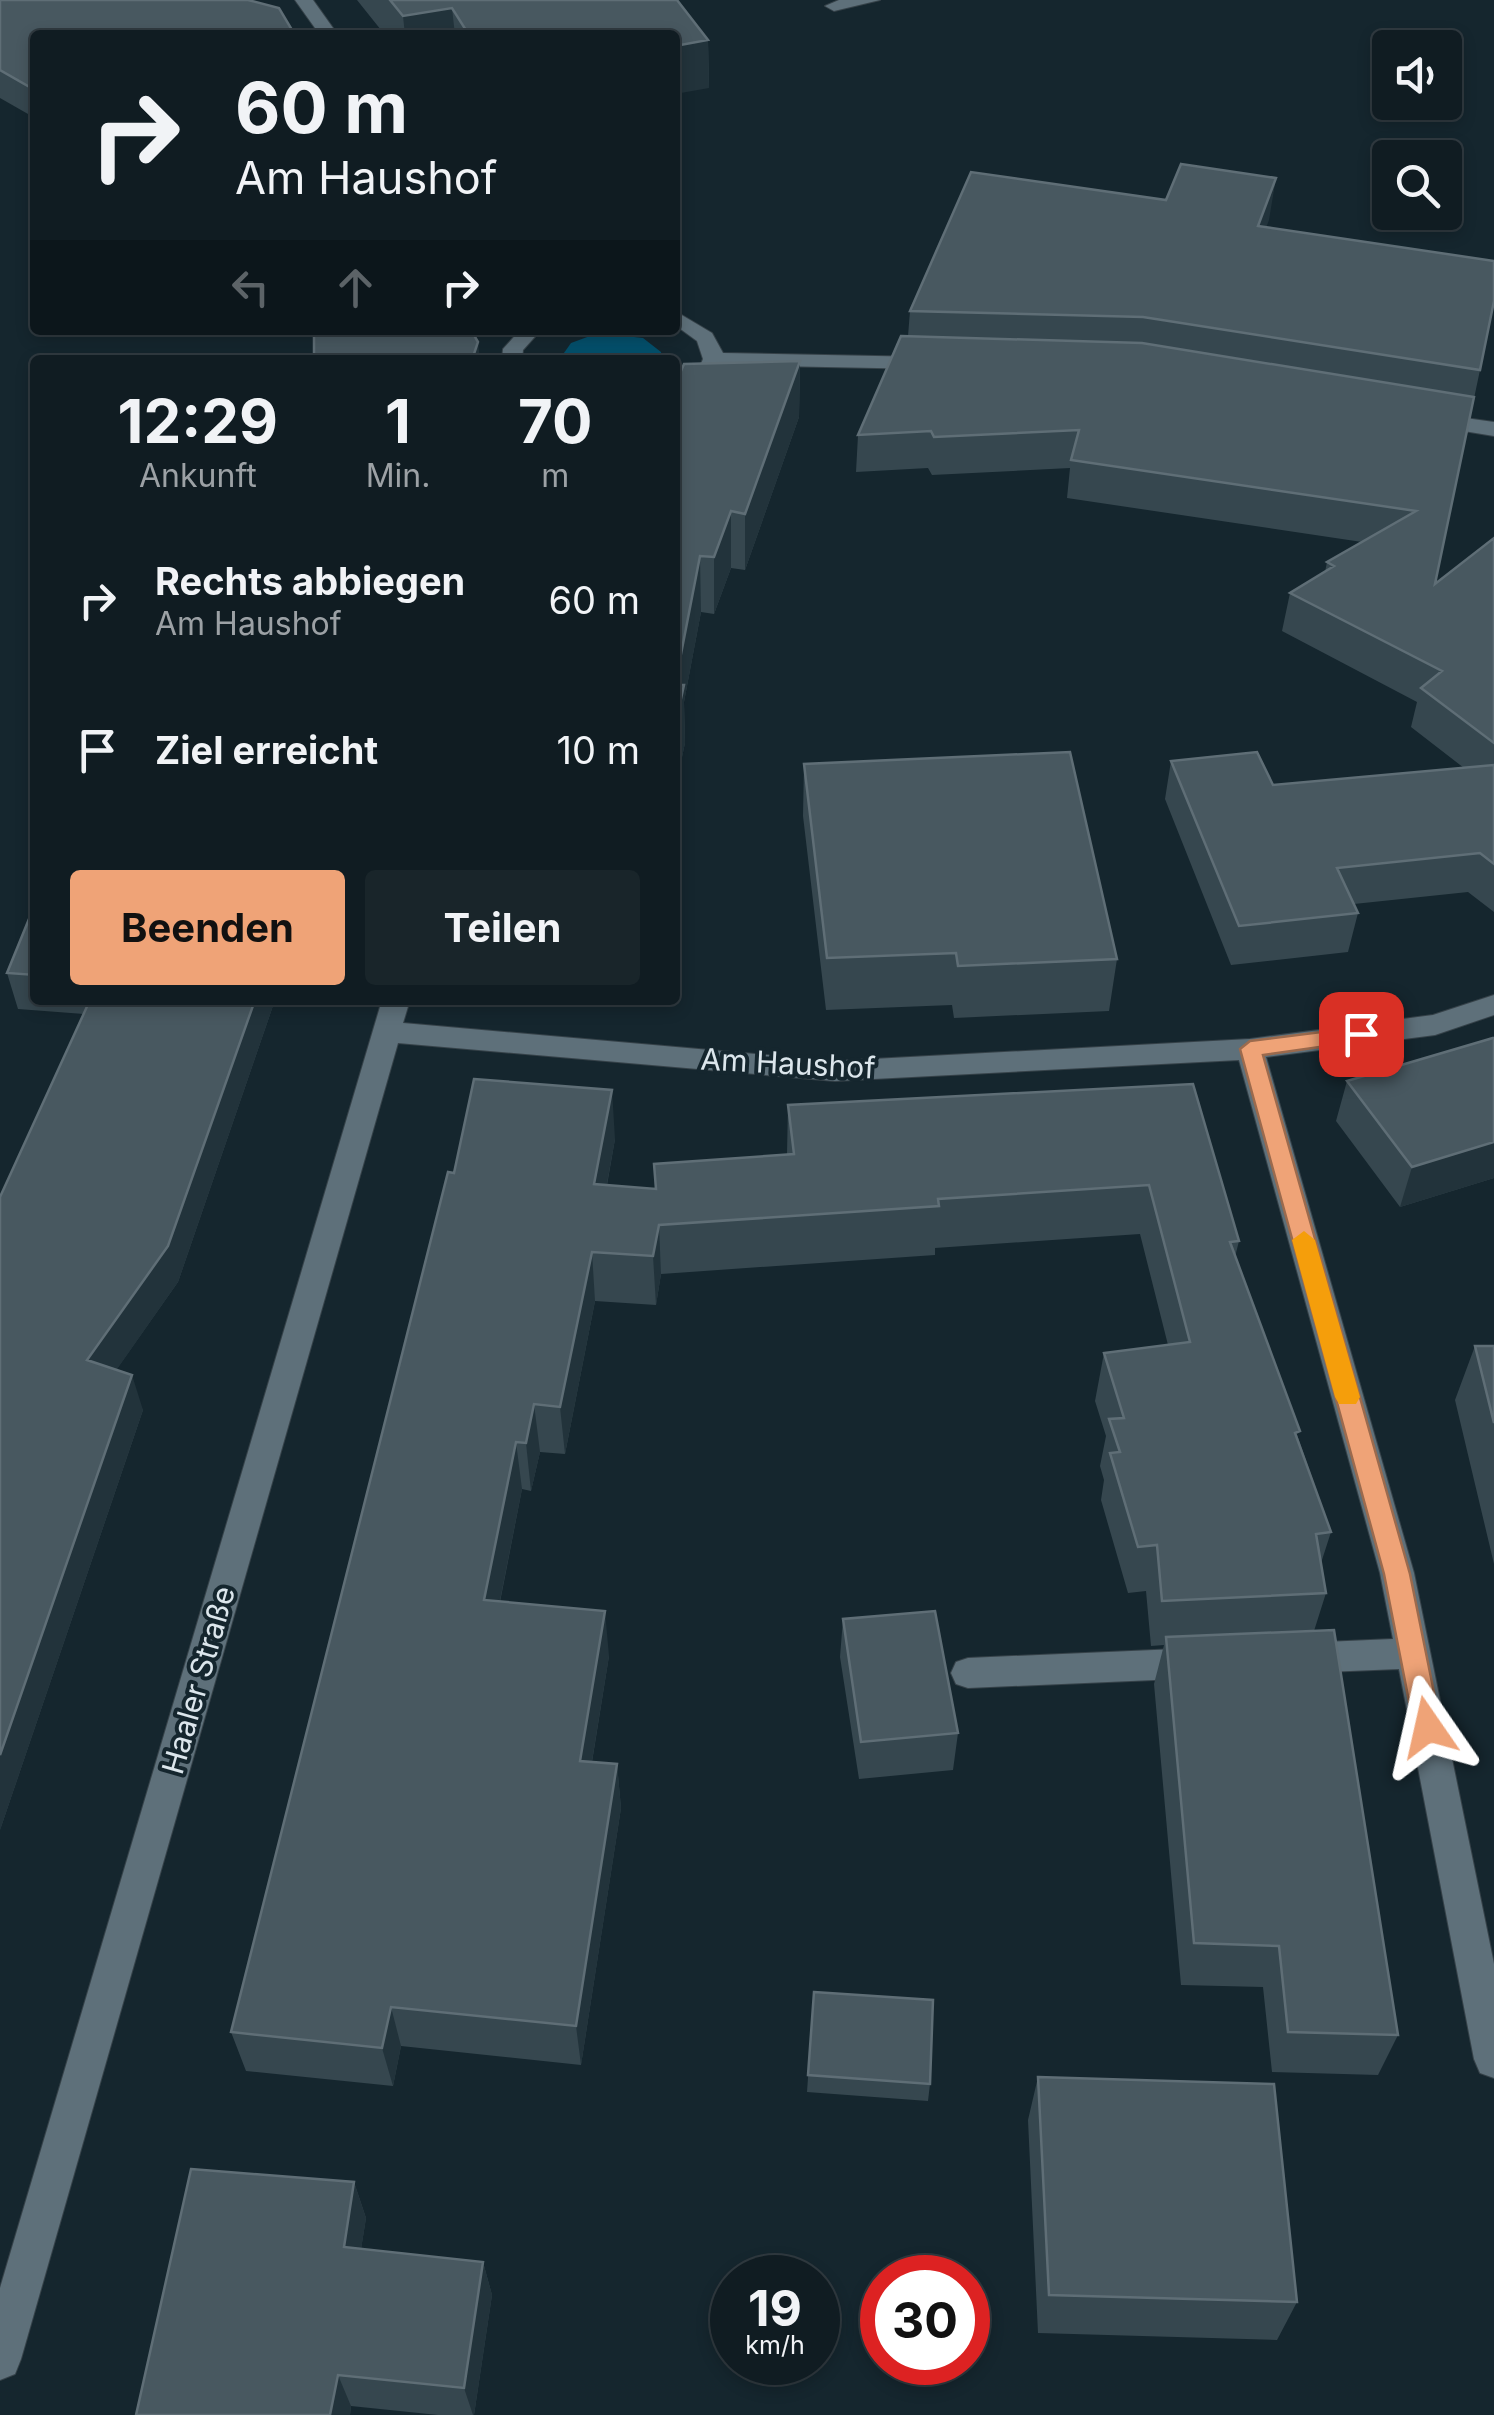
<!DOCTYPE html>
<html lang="de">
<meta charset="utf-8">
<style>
:root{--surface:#101c22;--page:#19252a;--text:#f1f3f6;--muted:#9ca1a5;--line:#303a40;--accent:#efa377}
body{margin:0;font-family:Inter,sans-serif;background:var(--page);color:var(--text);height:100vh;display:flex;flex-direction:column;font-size:38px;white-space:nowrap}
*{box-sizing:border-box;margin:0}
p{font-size:32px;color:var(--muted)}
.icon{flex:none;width:55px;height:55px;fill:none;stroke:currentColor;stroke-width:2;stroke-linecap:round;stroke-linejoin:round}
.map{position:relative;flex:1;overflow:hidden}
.drawer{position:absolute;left:30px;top:355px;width:650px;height:650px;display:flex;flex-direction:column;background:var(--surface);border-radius:10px;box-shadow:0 5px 15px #0003,0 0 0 2px var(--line)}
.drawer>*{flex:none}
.guide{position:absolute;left:30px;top:30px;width:650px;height:305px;border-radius:10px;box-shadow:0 5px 15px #0003,0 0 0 2px var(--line);background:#101c22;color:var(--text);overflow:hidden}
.buttons{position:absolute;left:1372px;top:30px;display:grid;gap:20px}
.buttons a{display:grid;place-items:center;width:90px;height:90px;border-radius:10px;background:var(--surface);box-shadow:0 5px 15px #0003,0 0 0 2px var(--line);font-size:50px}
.speed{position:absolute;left:710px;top:2255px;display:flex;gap:20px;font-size:50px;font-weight:700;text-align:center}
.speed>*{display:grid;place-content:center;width:130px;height:130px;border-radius:50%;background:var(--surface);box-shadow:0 5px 15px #0003,0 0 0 2px var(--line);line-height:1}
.speed small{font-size:25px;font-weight:400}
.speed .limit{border:15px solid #d22;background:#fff;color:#111}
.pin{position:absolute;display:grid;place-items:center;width:85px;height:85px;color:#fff;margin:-42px;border-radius:20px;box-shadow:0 5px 15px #0006}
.me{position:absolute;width:110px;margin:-55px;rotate:349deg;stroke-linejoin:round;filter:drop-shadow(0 0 8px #0008)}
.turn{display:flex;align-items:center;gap:35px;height:210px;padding:0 40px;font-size:45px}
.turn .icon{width:130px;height:130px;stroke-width:2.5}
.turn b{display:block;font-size:70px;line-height:85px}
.lanes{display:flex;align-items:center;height:95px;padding:0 40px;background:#0003;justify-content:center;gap:50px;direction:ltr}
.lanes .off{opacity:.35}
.eta{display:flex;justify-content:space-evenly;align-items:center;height:170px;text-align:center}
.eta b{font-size:60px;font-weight:700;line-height:70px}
.action{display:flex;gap:20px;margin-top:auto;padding:20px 40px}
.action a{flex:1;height:115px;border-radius:10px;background:var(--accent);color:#111;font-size:40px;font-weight:700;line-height:115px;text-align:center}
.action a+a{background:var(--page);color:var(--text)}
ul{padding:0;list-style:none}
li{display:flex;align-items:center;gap:30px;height:150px;padding:0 40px}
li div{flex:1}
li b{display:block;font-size:38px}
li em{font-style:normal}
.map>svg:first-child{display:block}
</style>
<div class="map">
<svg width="1494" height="2415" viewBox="0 0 1494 2415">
<rect width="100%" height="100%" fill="#15262e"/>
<!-- green -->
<path fill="#04506c" d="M 598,333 L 643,338 L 661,352 L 662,360 L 559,360 L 571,343 Z"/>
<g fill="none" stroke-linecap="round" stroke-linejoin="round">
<defs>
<path id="minor" d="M 295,0 L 313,0 L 338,35 L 320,35 Z
M 880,0 L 834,11 L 825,6 L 839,0 Z
M 675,311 L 712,333 L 723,353 L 927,357 L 938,363 L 927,369 L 722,365 L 711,385 L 675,407 L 675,392 L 696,376 L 703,359 L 697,341 L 675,325 Z
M 520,330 L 541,330 L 523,350 L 522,360 L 502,360 L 503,349 Z
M 1429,413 L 1494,422 L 1494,436 L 1421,424 L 1418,419 Z
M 1494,995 L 1494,1015 L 1435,1035 L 1266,1057 L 1414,1573 L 1494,1964 L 1494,2078 L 1480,2073 L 1474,2059 L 1399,1669 L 1301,1673 L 1289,1669 L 1284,1658 L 1289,1647 L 1301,1643 L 1393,1639 L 1380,1573 L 1239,1060 L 835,1081 L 398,1043 L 21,2359 L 15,2374 L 0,2380 L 0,2288 L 382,1000 L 410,1000 L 403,1023 L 835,1061 L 1250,1039 L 1433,1015 Z
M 1200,1648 L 1212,1652 L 1217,1663 L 1212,1674 L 1200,1678 L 968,1688 L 956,1684 L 951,1673 L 956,1662 L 968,1658 Z"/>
</defs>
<!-- minor casing -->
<use href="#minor" stroke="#364249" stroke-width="2"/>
<!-- minor -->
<use href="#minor" fill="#5e707a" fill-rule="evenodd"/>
</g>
<!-- wall -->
<path fill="#36474f" d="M 0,0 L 35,35 L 35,118 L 0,98 Z
M 357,0 L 677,0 L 708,40 L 709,88 L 675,35 L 385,35 Z
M 1276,178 L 1266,227 L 1480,370 L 1435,584 L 1494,538 L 1494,912 L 1468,892 L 1354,904 L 1358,913 L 1348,952 L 1231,965 L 1165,799 L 1171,761 L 1273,785 L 1464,768 L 1411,727 L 1417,702 L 1282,631 L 1290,593 L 1325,572 L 1327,562 L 1362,542 L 1067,498 L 1070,468 L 932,475 L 928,468 L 856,472 L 858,435 L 908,336 L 910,311 L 1166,200 Z
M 800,361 L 799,417 L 745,570 L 731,568 L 714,614 L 701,612 L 684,702 L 685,743 L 675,790 L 675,828 L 675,385 Z
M 804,764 L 1117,959 L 1109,1011 L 954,1018 L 952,1005 L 826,1010 L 803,816 Z
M 35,912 L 35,1000 L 275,1000 L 178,1282 L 116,1370 L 143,1410 L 0,1830 L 84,1014 L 18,1009 L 7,973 Z
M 1494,1039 L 1494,1178 L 1400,1207 L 1336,1121 L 1347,1081 Z
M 1193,1084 L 1239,1241 L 1235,1257 L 1331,1532 L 1321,1563 L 1326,1593 L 1314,1631 L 1398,2035 L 1378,2075 L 1272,2072 L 1263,1987 L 1181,1985 L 1154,1684 L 1164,1645 L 1151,1646 L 1146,1591 L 1128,1593 L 1101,1500 L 1104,1480 L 1100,1466 L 1106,1436 L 1095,1401 L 1104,1353 L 1168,1345 L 1140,1234 L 935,1248 L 935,1255 L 661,1274 L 656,1305 L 595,1301 L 565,1454 L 540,1452 L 531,1491 L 522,1489 L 500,1602 L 609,1656 L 592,1762 L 617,1764 L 621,1808 L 581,2065 L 401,2046 L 393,2086 L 246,2071 L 231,2032 L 454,1173 L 615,1139 L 607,1185 L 655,1189 L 654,1164 L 787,1154 L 788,1105 Z
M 1475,1346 L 1494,1346 L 1494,1564 L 1455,1400 Z
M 843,1619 L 958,1733 L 953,1770 L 859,1779 L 840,1657 Z
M 814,1992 L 930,2084 L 928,2101 L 807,2092 Z
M 1038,2077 L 1297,2302 L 1277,2340 L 1038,2333 L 1028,2120 Z
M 354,2182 L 366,2218 L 361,2249 L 483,2262 L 492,2295 L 474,2415 L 438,2415 L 351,2406 L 350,2415 L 136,2415 Z"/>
<!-- shaded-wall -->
<path fill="#22333b" d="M 452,8 L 455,35 L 405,35 L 403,16 Z
M 708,40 L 709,88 L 675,94 L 675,46 Z
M 1276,178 L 1269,220 L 1251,268 L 1258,226 Z
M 478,342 L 480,360 L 472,360 Z
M 800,361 L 799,417 L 745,570 L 745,514 Z
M 731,511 L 731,568 L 714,614 L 714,557 Z
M 700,556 L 701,612 L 684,702 L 685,743 L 675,790 L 675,828 L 675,685 Z
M 255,1000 L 275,1000 L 178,1282 L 99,1395 L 87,1360 Z
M 612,1090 L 615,1139 L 598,1233 L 594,1184 Z
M 1494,1142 L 1494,1178 L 1400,1207 L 1412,1167 Z
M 659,1225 L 661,1274 L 656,1305 L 653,1256 Z
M 592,1252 L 595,1301 L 565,1454 L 560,1407 Z
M 132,1375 L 143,1410 L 0,1830 L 0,1755 Z
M 534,1404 L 540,1452 L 531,1491 L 526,1443 Z
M 516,1442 L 522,1489 L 491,1646 L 484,1600 Z
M 605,1611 L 609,1656 L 585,1804 L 580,1761 Z
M 617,1764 L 621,1808 L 581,2065 L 576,2026 Z
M 391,2007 L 401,2046 L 393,2086 L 382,2048 Z
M 354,2182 L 366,2218 L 356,2281 L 344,2247 Z
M 483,2262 L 492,2295 L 474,2415 L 473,2415 L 464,2388 Z
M 338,2375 L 351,2406 L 350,2415 L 330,2415 Z"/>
<!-- building -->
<path fill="#485860" stroke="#5f6e76" stroke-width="2.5" d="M 0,0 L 248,0 L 279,8 L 295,35 L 35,35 L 35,90 L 0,70 Z
M 390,0 L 677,0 L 708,40 L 675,46 L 675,35 L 469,35 L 452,8 L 403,16 Z
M 1181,164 L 1276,178 L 1258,226 L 1494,261 L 1494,301 L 1480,370 L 1143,317 L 910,311 L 971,172 L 1166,200 Z
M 314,330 L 471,330 L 478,342 L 472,360 L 314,360 Z
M 901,336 L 1142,343 L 1474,397 L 1435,584 L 1494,538 L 1494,743 L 1421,688 L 1442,671 L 1290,593 L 1334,566 L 1327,562 L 1416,511 L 1071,460 L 1079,430 L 934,437 L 931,431 L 858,435 Z
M 800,361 L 745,514 L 731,511 L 714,557 L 700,556 L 675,685 L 684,685 L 675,726 L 675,385 L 684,364 Z
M 1070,752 L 1117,959 L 958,966 L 956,953 L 827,958 L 804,764 Z
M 1257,752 L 1273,785 L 1494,765 L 1494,864 L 1480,853 L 1337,868 L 1358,913 L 1239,926 L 1171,761 Z
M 35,912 L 35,975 L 7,973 L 29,919 Z
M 90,1000 L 255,1000 L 168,1246 L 87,1360 L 132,1375 L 0,1755 L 0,1197 Z
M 1493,1038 L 1494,1039 L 1494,1142 L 1412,1167 L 1347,1081 Z
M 474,1079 L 612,1090 L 594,1184 L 656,1189 L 654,1164 L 794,1154 L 788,1105 L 1193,1084 L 1239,1241 L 1230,1242 L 1300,1431 L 1295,1433 L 1331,1532 L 1316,1534 L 1326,1593 L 1162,1601 L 1157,1545 L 1138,1547 L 1110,1453 L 1120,1452 L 1109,1419 L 1124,1418 L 1104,1353 L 1190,1342 L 1149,1185 L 938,1199 L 939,1206 L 659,1225 L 653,1256 L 592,1252 L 560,1407 L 534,1404 L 526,1443 L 516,1442 L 484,1600 L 605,1611 L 580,1761 L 617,1764 L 576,2026 L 391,2007 L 382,2048 L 231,2032 L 448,1172 L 454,1173 Z
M 1475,1346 L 1494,1346 L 1494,1423 Z
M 935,1611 L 958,1733 L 861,1742 L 843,1619 Z
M 1334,1630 L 1398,2035 L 1288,2032 L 1279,1946 L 1194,1943 L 1166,1637 Z
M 814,1992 L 933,2000 L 930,2084 L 808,2075 Z
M 1038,2077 L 1274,2084 L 1297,2302 L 1049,2295 Z
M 191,2169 L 354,2182 L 344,2247 L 483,2262 L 464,2388 L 338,2375 L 330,2415 L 136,2415 Z"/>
<!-- route -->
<path fill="#efa377" stroke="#9b6a4d" stroke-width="2.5" d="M 1361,1027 L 1369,1029 L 1372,1034 L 1369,1040 L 1263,1055 L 1410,1574 L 1441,1727 L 1437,1736 L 1428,1739 L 1418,1736 L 1414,1727 L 1384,1574 L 1240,1049 L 1250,1041 Z"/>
<!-- slow -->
<path fill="#f59e0b" d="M 1304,1231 L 1315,1240 L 1360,1397 L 1356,1404 L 1339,1404 L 1335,1397 L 1292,1240 Z"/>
<g text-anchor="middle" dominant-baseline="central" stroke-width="8" stroke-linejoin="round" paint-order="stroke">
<!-- street labels -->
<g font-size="30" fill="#dce6ec" stroke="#15262e">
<text transform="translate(788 1063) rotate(3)">Am Haushof</text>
<text transform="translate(198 1680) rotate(-74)">Haaler Straße</text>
</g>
</g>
</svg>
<div class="buttons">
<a><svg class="icon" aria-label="sound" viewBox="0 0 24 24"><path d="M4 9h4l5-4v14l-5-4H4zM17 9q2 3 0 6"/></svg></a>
<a><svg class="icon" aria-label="search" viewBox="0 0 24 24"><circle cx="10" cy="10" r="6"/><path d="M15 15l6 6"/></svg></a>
</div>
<div class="speed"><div>19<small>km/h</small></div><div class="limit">30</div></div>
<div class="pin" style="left:1361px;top:1034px;background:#d93025"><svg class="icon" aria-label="arrive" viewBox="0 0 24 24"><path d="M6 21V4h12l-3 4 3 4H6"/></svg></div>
<svg class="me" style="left:1428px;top:1727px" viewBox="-20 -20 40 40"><path d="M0-17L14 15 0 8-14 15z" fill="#efa377" stroke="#fff" stroke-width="4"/></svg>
<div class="guide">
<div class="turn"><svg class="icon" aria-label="right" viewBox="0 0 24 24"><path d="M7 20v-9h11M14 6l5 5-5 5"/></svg><div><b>60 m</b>Am Haushof</div></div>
<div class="lanes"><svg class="icon off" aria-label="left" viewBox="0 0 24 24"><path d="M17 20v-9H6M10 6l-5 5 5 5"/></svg><svg class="icon off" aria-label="ahead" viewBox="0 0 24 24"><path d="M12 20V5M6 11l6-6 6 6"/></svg><svg class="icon" aria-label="right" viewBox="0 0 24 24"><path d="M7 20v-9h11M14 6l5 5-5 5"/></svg></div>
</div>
<section class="drawer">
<div class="eta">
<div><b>12:29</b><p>Ankunft</p></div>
<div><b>1</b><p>Min.</p></div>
<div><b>70</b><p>m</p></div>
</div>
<ul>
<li><svg class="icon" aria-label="right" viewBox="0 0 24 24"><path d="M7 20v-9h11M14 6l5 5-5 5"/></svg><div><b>Rechts abbiegen</b><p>Am Haushof</p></div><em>60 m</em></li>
<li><svg class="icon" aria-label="arrive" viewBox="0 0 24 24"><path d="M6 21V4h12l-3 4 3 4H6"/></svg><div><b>Ziel erreicht</b></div><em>10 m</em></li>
</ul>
<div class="action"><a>Beenden</a><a>Teilen</a></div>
</section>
</div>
